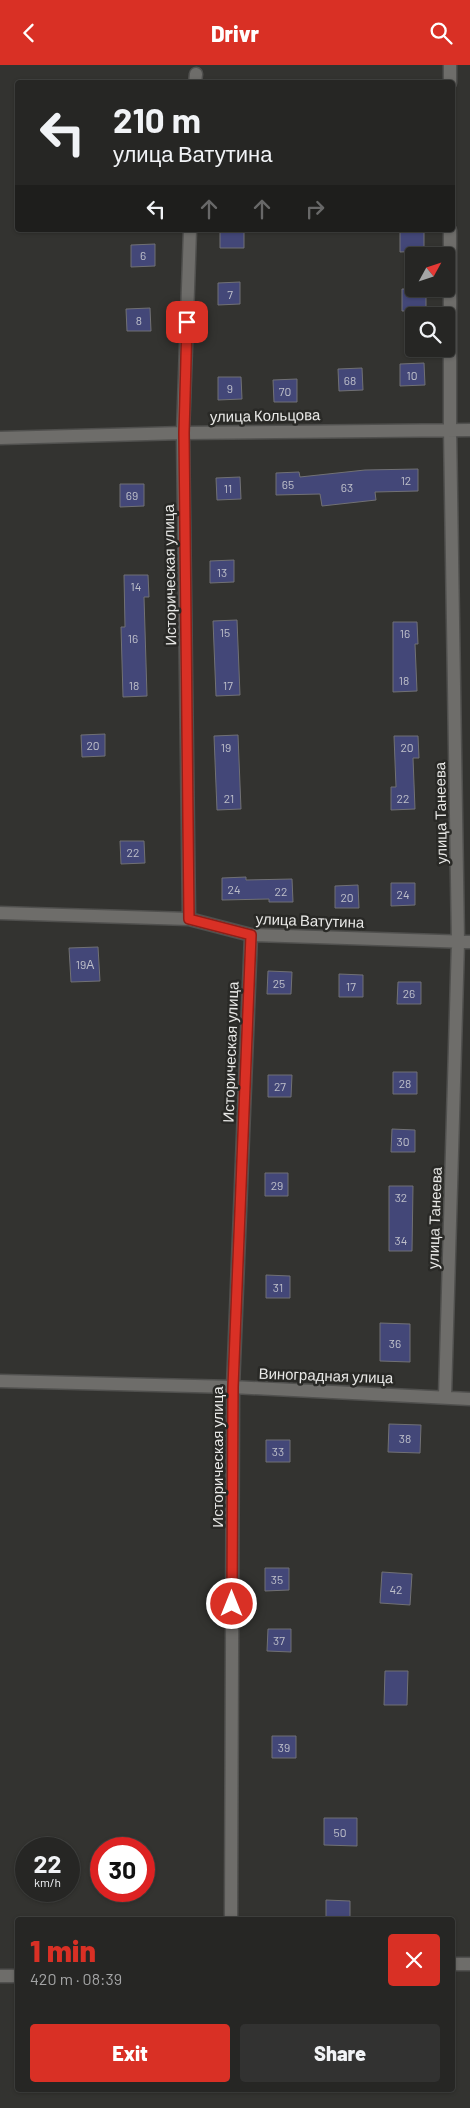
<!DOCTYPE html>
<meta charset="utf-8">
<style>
:root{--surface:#262624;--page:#323231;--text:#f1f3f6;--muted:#a4a5a6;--line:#424341;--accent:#d93025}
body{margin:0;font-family:Barlow,sans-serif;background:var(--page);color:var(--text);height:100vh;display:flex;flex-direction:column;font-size:19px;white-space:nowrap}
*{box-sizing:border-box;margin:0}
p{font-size:16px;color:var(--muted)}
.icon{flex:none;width:28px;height:28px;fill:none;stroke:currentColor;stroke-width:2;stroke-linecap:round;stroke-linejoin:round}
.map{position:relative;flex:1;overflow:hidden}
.sheet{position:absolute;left:15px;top:1852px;width:440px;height:175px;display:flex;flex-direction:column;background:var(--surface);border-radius:5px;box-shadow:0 1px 4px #0004,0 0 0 1px var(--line)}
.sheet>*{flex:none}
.hud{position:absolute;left:15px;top:15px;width:440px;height:152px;border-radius:5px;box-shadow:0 1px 4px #0004,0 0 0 1px var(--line);background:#262624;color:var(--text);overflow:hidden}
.needle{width:32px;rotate:50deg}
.fabs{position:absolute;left:405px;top:182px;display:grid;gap:10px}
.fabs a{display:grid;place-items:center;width:50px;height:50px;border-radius:5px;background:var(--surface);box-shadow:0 1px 4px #0004,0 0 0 1px var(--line);font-size:25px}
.speed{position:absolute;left:15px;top:1772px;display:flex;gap:10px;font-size:25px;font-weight:700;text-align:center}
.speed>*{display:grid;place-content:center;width:65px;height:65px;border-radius:50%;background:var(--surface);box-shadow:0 1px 4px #0004,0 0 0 1px var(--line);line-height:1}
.speed small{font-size:12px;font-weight:400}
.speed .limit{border:8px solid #d22;background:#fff;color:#111}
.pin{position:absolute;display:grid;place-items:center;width:42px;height:42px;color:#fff;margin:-21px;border-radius:10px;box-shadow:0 2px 8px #0006}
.me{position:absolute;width:55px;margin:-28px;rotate:0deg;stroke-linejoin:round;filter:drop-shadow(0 0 4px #0008)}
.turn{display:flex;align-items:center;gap:18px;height:105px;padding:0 15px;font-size:22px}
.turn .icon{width:65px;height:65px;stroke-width:2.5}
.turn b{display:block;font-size:35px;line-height:42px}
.lanes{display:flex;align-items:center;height:48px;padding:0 15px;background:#0003;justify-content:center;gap:25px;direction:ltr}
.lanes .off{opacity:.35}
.round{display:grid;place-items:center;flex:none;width:52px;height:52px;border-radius:5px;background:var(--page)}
.head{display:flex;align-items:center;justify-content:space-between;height:85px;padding:0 15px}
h1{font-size:30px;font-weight:800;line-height:38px;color:var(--accent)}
.button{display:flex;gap:10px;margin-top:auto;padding:10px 15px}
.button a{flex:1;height:58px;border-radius:5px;background:var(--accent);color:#fff;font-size:20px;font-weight:800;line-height:58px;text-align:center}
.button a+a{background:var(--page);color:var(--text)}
header{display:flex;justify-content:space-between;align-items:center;height:65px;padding:0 15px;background:var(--accent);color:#fff;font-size:22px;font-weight:800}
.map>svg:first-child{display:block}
</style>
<header><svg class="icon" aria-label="back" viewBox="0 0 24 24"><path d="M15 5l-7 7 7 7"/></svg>Drivr<svg class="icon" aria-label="search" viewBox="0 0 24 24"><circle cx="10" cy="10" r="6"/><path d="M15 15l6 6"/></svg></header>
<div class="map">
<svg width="470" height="2043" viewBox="0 0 470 2043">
<rect width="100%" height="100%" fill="#333330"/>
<!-- building -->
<path fill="#434778" stroke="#717174" d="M 220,165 L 244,165 L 244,183 L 220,183 Z
M 400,165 L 424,165 L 424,186 L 400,187 Z
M 155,179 L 155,201 L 131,202 L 131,180 Z
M 240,217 L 240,239 L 218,240 L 218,218 Z
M 402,224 L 426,224 L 426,246 L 402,246 Z
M 150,243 L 151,266 L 127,266 L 126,244 Z
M 424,298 L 425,320 L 400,321 L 400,299 Z
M 362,303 L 363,325 L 339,326 L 338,304 Z
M 218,312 L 241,312 L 242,334 L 218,335 Z
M 297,314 L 297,337 L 274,337 L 273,315 Z
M 418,404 L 418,426 L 375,427 L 376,435 L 322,441 L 320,429 L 276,430 L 276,408 L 299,407 L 300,412 L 365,405 Z
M 240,412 L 241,434 L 217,435 L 216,413 Z
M 120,419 L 144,419 L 144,441 L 120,442 Z
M 234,495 L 234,517 L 210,518 L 210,496 Z
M 124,510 L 148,510 L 149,532 L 144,532 L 147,631 L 123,632 L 121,562 L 125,562 Z
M 237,555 L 240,630 L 216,631 L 213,556 Z
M 393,557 L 417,557 L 418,579 L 415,579 L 417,626 L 393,627 Z
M 105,669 L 105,691 L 82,692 L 81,670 Z
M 238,670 L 241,744 L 217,745 L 214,671 Z
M 394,671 L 418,671 L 419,693 L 413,693 L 415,744 L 391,745 L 391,722 L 396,722 Z
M 120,776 L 144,776 L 145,798 L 121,799 Z
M 246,812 L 246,815 L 292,814 L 293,837 L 269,837 L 269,834 L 222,835 L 222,813 Z
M 391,818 L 415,818 L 415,840 L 391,841 Z
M 358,820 L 359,843 L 335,843 L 335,821 Z
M 98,882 L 100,916 L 71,917 L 69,883 Z
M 268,906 L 292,907 L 291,929 L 267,929 Z
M 339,909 L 363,910 L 363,932 L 339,932 Z
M 398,917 L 421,917 L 421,939 L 397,939 Z
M 393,1007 L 417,1007 L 417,1029 L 393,1029 Z
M 268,1010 L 292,1010 L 291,1032 L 268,1032 Z
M 392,1064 L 415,1065 L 415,1087 L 391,1087 Z
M 265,1108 L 288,1108 L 288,1131 L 265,1131 Z
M 389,1121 L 413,1121 L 412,1186 L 389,1186 Z
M 266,1210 L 290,1211 L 290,1233 L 266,1233 Z
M 380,1258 L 410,1259 L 410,1297 L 380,1296 Z
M 389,1359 L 421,1360 L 420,1388 L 388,1387 Z
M 266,1375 L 290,1375 L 290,1397 L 266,1397 Z
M 265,1503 L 289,1503 L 289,1525 L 265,1526 Z
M 382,1507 L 412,1509 L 410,1540 L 380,1538 Z
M 268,1564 L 291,1564 L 291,1587 L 267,1586 Z
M 385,1606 L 408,1606 L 407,1640 L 384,1640 Z
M 272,1671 L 296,1671 L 296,1693 L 272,1693 Z
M 324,1753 L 357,1753 L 357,1781 L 324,1780 Z
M 326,1835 L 350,1836 L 350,1855 L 326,1855 Z"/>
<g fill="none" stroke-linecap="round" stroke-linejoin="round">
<defs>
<path id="minor" d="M 450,0 L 450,18
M 195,18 L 196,9
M 0,373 L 183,368 L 470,365
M 0,848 L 189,854 L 251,870 L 470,877
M 189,854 L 183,368 L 190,165
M 0,1316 L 233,1322 L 470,1334
M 445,1331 L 458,877 L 450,364 L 450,165
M 231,1855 L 233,1322 L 251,870
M 452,1899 L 470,1899
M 0,1911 L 18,1911"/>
</defs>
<!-- minor casing -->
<use href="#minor" stroke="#50504e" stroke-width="15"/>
<!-- minor -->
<use href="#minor" stroke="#6e6d6a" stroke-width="12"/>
</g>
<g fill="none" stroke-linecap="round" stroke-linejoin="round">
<defs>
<path id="route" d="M 187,257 L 184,368 L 189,854 L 251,870 L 233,1322 L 232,1539"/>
</defs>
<!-- route casing -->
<use href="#route" stroke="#8d1f18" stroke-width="12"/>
<!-- route -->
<use href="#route" stroke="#d93025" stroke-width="9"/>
</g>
<g text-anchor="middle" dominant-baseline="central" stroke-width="5" stroke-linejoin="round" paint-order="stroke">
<!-- number labels -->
<g font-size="12" fill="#bfc0ca">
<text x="143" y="190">6</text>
<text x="230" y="229">7</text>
<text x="139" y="255">8</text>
<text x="412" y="310">10</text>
<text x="350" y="315">68</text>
<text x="230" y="323">9</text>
<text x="285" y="326">70</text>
<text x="406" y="415">12</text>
<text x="288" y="419">65</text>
<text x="347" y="422">63</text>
<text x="228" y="423">11</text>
<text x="132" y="430">69</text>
<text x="222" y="507">13</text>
<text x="136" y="521">14</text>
<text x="225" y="567">15</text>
<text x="405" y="568">16</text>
<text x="133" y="573">16</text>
<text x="404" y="615">18</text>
<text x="134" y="620">18</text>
<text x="228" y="620">17</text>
<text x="93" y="680">20</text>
<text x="226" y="682">19</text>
<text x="407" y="682">20</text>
<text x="229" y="733">21</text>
<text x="403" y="733">22</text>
<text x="133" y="787">22</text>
<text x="234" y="824">24</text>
<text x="281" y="826">22</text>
<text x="403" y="829">24</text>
<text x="347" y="832">20</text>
<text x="85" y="899">19А</text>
<text x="279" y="918">25</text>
<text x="351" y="921">17</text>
<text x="409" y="928">26</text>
<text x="405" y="1018">28</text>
<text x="280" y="1021">27</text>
<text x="403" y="1076">30</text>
<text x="277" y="1120">29</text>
<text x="401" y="1132">32</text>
<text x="401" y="1175">34</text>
<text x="278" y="1222">31</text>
<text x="395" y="1278">36</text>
<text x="405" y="1373">38</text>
<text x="278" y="1386">33</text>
<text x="277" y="1514">35</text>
<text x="396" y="1524">42</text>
<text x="279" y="1575">37</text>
<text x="284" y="1682">39</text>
<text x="340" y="1767">50</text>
</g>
<!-- street labels -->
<g font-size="15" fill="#e8e8e6" stroke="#292926">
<text transform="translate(265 350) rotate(-1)">улица Кольцова</text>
<text transform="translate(169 510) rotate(-91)">Историческая улица</text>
<text transform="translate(440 748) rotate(-91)">улица Танеева</text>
<text transform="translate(310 855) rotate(2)">улица Ватутина</text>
<text transform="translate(230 987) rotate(-88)">Историческая улица</text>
<text transform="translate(434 1153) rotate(-88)">улица Танеева</text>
<text transform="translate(326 1310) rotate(2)">Виноградная улица</text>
<text transform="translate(217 1392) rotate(-90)">Историческая улица</text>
</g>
</g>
</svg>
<div class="fabs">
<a><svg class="needle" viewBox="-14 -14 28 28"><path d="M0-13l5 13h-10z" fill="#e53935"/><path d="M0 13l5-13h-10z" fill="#a4a5a6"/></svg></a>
<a><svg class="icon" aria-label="search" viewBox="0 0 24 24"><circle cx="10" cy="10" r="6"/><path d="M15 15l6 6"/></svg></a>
</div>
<div class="speed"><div>22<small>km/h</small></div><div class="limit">30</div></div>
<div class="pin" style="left:187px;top:257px;background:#d93025"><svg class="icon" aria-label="arrive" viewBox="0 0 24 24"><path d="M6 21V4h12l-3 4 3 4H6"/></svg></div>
<svg class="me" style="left:232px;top:1539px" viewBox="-20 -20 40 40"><circle r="17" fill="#d93025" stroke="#fff" stroke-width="3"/><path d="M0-11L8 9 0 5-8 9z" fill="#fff"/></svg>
<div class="hud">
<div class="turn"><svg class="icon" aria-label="left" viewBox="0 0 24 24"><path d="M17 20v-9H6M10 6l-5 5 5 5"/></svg><div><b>210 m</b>улица Ватутина</div></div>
<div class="lanes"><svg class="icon" aria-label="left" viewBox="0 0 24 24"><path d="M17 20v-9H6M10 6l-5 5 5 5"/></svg><svg class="icon off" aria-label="ahead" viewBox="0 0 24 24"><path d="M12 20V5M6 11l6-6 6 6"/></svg><svg class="icon off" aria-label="ahead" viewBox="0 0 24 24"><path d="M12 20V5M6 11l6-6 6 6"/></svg><svg class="icon off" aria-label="right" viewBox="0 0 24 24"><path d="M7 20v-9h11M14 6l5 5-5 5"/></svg></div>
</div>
<section class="sheet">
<div class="head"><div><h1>1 min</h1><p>420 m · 08:39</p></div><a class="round" style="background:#d93025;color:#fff"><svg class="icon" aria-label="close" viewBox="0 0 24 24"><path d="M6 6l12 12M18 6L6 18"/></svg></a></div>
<div class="button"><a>Exit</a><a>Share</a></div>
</section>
</div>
